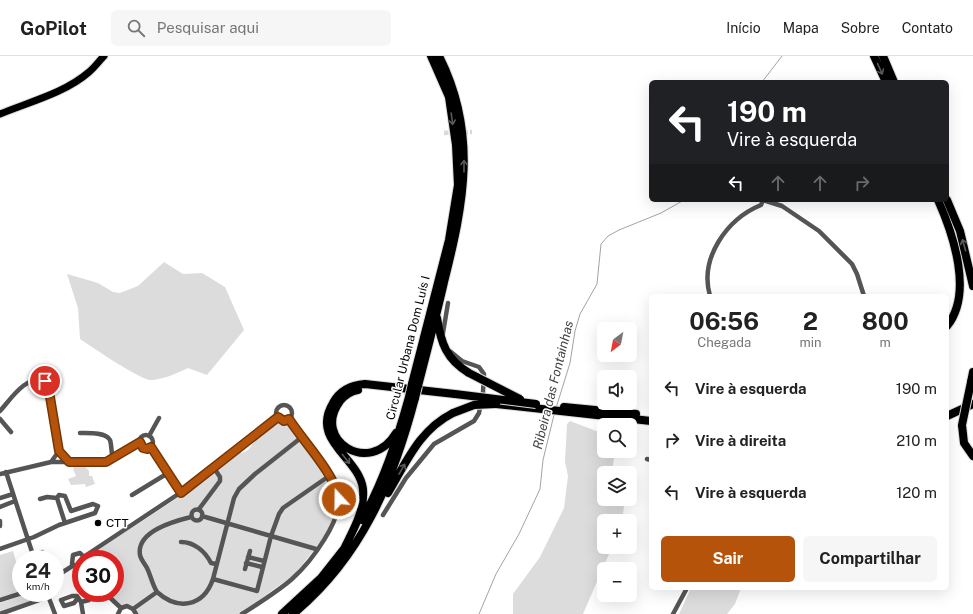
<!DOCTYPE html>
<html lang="pt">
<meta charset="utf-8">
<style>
:root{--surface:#fff;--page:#f6f6f6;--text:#222;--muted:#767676;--line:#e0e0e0;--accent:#b45309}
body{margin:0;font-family:"Public Sans",sans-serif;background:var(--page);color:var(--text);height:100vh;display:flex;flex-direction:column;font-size:15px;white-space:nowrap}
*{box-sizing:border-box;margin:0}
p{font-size:13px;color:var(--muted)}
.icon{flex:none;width:22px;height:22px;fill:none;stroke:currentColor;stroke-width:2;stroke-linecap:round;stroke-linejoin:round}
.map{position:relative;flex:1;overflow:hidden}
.details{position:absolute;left:649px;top:238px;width:300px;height:296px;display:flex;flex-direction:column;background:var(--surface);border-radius:6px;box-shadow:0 4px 16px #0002}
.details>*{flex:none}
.top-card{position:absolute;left:649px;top:24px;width:300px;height:122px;border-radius:6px;box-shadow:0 4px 16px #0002;background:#202124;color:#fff;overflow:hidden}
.needle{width:26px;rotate:212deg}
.tools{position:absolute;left:597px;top:266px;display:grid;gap:8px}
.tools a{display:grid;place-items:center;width:40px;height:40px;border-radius:6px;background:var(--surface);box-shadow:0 4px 16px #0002;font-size:20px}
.speed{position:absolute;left:12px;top:494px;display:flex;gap:8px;font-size:20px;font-weight:700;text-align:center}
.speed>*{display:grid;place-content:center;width:52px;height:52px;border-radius:50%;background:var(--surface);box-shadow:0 4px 16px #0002;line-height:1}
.speed small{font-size:10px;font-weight:400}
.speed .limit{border:6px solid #d22;background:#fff;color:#111}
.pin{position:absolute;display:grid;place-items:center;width:34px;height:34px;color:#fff;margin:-17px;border:2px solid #fff;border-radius:50%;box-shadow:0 1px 4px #0007}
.me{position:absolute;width:44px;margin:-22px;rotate:339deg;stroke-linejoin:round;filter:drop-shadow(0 0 3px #0008)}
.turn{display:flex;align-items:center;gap:14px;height:84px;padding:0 12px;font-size:18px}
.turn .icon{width:52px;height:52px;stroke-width:2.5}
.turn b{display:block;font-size:28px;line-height:34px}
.lanes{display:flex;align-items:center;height:38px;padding:0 12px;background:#0003;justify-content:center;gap:20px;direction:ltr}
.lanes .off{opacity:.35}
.eta{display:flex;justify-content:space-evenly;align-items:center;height:68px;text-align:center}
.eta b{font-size:24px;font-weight:700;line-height:28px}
.primary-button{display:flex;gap:8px;margin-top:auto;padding:8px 12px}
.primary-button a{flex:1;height:46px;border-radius:6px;background:var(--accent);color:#fff;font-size:16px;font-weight:700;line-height:46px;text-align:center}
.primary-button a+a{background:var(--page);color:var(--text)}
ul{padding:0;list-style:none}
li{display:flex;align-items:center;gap:12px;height:52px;padding:0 12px}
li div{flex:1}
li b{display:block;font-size:15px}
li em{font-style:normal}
header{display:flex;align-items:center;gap:24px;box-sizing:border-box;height:56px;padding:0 20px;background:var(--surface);border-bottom:1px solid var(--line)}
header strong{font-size:19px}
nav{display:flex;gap:22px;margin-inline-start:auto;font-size:14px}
.search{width:280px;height:36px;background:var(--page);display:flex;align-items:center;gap:10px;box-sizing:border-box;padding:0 14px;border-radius:6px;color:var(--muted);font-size:15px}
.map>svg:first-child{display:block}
</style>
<header>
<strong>GoPilot</strong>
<div class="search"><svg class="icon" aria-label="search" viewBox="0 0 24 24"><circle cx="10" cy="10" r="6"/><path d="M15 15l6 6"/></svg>Pesquisar aqui</div>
<nav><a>Início</a><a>Mapa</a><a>Sobre</a><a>Contato</a></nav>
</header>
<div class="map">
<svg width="973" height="558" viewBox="0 0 973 558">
<rect width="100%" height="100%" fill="#fff"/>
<!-- green -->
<path fill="#dcdcdc" d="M 164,206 L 183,218 L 202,217 L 225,231 L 244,274 L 207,319 L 188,312 C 177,317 163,324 150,324 C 139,323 92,291 80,283 L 78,252 L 67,218 L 98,227 L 113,236 L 120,237 L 138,230 Z
M 570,365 L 604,378 L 604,395 L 628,395 L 614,402 L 612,417 L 604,417 L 604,443 L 625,443 L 622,465 L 604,465 L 604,491 L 612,491 L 583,558 L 513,558 L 513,538 L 540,501 L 564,452 L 568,420 L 565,406 L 567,368 Z
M 276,367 L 288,368 L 324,418 L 332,433 L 335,441 L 333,466 L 324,481 L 295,518 L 240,558 L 138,558 C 135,551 130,546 122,550 L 108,537 L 115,537 L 115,503 L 87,503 L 89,500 C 139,466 191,436 238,397 C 249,397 250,391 255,384 C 260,377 269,372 276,367 Z
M 83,408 L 89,415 L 89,420 L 92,420 L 95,428 L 86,431 L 85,428 L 71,429 L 68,423 L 76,420 L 73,413 L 75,409 Z
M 13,495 L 21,522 L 21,534 L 0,543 L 0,499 Z
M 691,532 L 741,532 L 735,548 L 727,558 L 679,558 Z
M 30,537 L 43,537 L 45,541 L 0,556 L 0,547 Z"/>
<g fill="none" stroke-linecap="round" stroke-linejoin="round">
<!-- stream -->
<path stroke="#a3a3a3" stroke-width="1" d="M 762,26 L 782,0
M 556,352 L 570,307 L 575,275 L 580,258 L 597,228 L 601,188 L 608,180 L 619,174 L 661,157 L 684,144
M 479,558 L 496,518 L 519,478 L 540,433 L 543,404 L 554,359"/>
<!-- street-tunnel -->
<path stroke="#d9d9d9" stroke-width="4.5" stroke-dasharray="4.5 2" stroke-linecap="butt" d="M 444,77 L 472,76"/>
<defs>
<path id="primary" d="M 0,58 C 29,46 65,37 89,16 C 95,11 99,5 104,0"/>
<path id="highway" d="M 874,0 L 886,26
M 883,0 L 894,26
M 938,144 C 954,180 973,238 947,270
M 947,144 L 960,175 L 973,230
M 437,262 C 441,287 446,303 469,317
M 971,326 L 973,316
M 412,328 L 449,184 L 458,129 L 456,89 L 449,41 L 431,0
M 418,330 C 427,295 436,261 444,226 C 464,147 478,77 439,0
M 358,334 C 350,335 345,339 340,345 C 311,384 370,421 396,377
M 496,348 L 651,365
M 564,351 L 636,358
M 947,360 L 973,348
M 962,369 L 964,387 L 973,400
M 388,437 C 406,407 419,374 453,357
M 362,464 C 384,424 397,384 409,341
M 344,493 C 353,474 365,455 363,433 C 359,401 310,385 333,347 C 340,334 351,329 365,328 L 455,338
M 282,558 L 321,522 L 347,489
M 293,558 C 361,502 393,426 415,342"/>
</defs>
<!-- primary casing -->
<use href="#primary" stroke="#dbdbdb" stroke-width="9"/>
<!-- highway casing -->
<use href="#highway" stroke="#dbdbdb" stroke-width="10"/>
<!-- street -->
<path stroke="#555" stroke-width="4.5" d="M 763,144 L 782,150 L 819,175 L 852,208 L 857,218 L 864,240
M 710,240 C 699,202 727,163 761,149 L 763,144
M 443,277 L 448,247
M276 357a8 8 0 1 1 16 0a8 8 0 1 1-16 0Z
M 0,355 C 11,343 26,318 46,325 L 60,391 L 59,395 L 51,406
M 0,363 L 11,376
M 80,377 C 88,377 106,376 110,384 C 112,390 111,397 113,403
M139 386a7 7 0 1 1 14 0a7 7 0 1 1-14 0Z
M 149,380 L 159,362
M 151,391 L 181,437
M 59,395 L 69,406
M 647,403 L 651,404
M 6,416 L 33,499
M 0,418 L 51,406 L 106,406 L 140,386
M 132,439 L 168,417
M 0,442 L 13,438
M 40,443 L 47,441 L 57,442
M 0,451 L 15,445
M 199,453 L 220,425 L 220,421 L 214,412
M191.5 459a5.5 5.5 0 1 1 11 0a5.5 5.5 0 1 1-11 0Z
M 383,459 L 406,422 L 434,388 L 474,365 L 479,357 L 483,336 L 484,318 L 479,311 L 462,305 L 451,296
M 202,460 L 271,480 L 257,535 L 213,523
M 0,465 L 0,470
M 181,486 C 194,486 205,495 211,507 L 216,508
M 0,493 L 34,481 L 59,469 L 95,457 L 98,450 L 93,448 L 71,455 L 65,440 L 59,439 L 57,442 L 65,467
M 316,493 L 271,480 L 279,458 L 283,452 L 329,420
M 85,500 L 201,423 L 278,361
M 248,501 L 264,505
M 28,503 L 29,501 L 42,496 L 45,503
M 246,507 L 262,511
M 81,511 L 77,511 L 72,508 L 73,499 L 80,497 L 86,503
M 245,513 L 250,495
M 55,521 L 74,509
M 157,536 C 177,554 203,552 213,523 L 234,442 L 239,433 L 255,418 L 302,381
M 47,537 L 55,558
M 105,537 L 121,552
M 78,542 L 74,547 L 64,550 L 61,544 L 72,540 L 77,540 L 81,546 L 83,558
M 0,544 L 22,537
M 81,546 L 89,544
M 133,553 L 157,536 C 152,528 151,520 147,512 C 145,508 141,504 140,499 C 136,475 175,465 191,461
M 0,558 L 48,541
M 118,558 L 121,552 L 127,550 L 133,553 L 136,558
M 242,558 C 259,547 277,536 292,523 C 310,507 345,462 338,437 C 330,413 303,385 289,363
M 673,558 L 687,532"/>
<!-- primary -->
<use href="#primary" stroke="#000" stroke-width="7"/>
<!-- highway -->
<use href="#highway" stroke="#000" stroke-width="8"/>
<defs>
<path id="highway-bridge" d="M 469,317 L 520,343
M 455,338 L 536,348
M 409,341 L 412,328
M 415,342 L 418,330
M 453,357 L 474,349 L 496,348
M 962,369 L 971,326"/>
</defs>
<!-- highway-bridge casing -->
<use href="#highway-bridge" stroke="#dbdbdb" stroke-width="10" stroke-linecap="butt"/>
<!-- highway-bridge -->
<use href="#highway-bridge" stroke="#000" stroke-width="8"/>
</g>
<!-- one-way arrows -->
<defs><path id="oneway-shaft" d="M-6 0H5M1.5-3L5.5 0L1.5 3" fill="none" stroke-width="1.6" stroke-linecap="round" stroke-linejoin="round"/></defs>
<g stroke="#595959">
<use href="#oneway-shaft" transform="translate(880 13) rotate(66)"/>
<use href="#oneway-shaft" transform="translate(452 63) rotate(82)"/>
<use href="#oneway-shaft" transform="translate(464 110) rotate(-90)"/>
<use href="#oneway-shaft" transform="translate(964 189) rotate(-106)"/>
<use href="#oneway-shaft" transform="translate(346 403) rotate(51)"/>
<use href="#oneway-shaft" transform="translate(402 413) rotate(-60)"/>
</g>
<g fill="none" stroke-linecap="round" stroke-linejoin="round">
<defs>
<path id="route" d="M 45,325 L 48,329 L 59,395 L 69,406 L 106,406 L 140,386 L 143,392 L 147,393 L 151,391 L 181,437 L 278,361 L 284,365 L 289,363 C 303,385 335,418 339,443"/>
</defs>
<!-- route casing -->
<use href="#route" stroke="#753606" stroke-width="10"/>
<!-- route -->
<use href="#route" stroke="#b45309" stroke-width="7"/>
</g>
<!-- markers -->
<circle fill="#000" stroke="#fff" stroke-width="1.5" cx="98" cy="467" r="4"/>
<g text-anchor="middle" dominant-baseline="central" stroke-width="3" stroke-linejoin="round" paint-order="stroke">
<!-- street labels -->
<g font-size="12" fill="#000" stroke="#fff">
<text transform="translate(408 292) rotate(-76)">Circular Urbana Dom Luís I</text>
</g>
<!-- poi labels -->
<g font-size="12" fill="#000" stroke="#fff" text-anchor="start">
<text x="106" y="467">CTT</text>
</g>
<!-- water labels -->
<g font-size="13" font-style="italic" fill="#444" stroke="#fff">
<text transform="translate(553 329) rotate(-76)">Ribeira das Fontainhas</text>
</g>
</g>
</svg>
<div class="tools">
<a><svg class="needle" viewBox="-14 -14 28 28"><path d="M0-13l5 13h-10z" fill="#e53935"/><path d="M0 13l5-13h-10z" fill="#767676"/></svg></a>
<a><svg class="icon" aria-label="sound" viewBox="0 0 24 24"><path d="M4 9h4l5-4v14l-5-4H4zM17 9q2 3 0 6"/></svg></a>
<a><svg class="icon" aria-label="search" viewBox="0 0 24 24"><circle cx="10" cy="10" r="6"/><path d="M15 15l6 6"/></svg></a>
<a><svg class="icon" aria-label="layers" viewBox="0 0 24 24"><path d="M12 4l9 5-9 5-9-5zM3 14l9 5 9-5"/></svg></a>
<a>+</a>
<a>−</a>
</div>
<div class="speed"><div>24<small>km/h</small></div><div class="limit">30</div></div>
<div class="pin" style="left:45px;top:325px;background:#d93025"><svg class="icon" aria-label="arrive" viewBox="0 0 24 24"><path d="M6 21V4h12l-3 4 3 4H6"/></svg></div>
<svg class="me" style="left:339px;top:443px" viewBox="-20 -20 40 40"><circle r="17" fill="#b45309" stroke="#fff" stroke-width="3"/><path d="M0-11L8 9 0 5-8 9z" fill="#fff"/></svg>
<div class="top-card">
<div class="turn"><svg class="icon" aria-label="left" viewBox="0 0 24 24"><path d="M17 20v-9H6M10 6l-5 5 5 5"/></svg><div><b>190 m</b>Vire à esquerda</div></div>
<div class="lanes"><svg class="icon" aria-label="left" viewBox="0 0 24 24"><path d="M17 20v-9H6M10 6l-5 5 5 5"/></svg><svg class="icon off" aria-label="ahead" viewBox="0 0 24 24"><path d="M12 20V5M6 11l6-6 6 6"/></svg><svg class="icon off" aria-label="ahead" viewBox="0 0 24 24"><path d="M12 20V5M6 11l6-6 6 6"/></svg><svg class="icon off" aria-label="right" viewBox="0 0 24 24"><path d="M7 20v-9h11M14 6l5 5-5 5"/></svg></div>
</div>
<section class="details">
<div class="eta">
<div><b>06:56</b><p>Chegada</p></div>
<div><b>2</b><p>min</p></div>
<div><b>800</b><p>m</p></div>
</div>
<ul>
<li><svg class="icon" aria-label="left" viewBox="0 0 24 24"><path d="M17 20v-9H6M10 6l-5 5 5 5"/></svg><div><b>Vire à esquerda</b></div><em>190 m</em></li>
<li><svg class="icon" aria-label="right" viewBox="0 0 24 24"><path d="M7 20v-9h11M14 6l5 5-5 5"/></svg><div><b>Vire à direita</b></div><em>210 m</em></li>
<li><svg class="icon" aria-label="left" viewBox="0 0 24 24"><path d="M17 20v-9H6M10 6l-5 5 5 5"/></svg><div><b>Vire à esquerda</b></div><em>120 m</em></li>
</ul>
<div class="primary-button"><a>Sair</a><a>Compartilhar</a></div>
</section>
</div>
